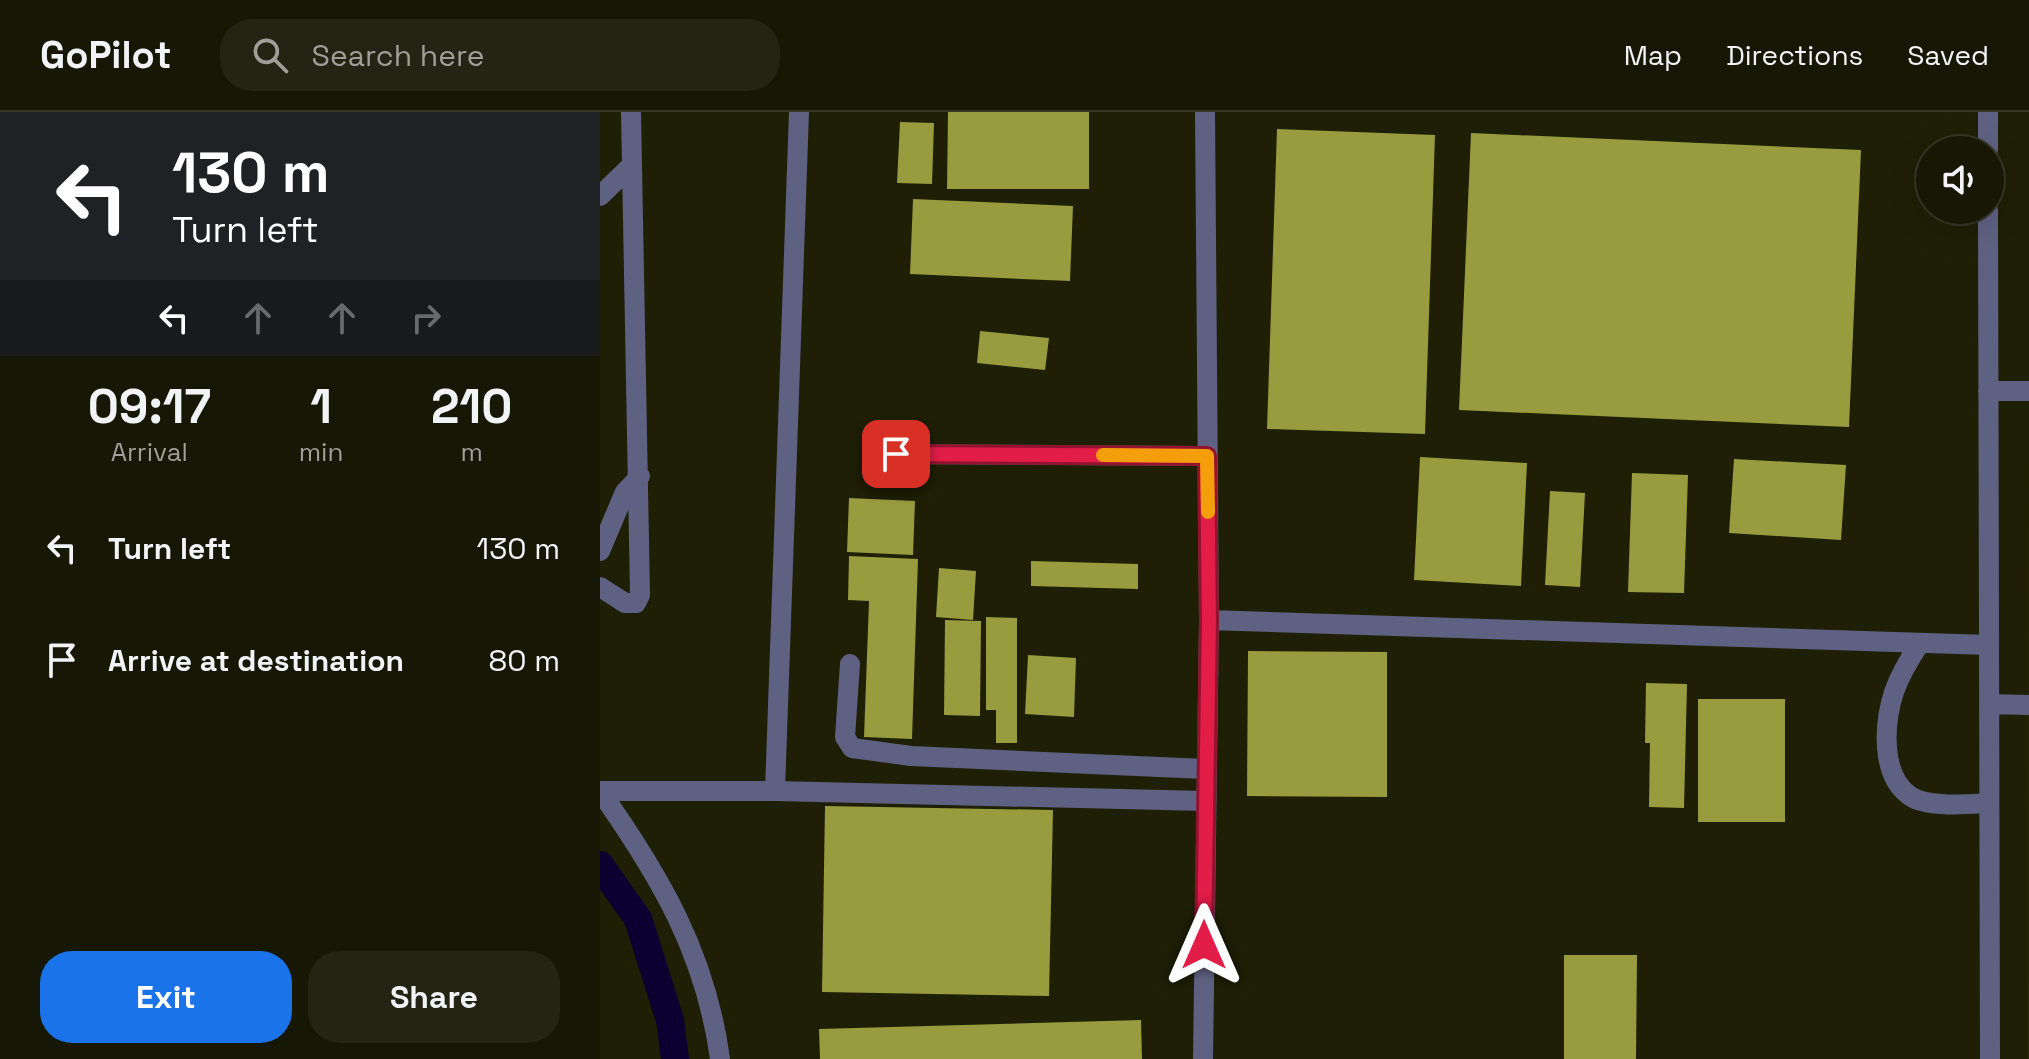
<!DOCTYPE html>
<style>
:root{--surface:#161704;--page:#232413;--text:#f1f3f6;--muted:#9e9f9a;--line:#353626;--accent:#1a73e8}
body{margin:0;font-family:"Space Grotesk",sans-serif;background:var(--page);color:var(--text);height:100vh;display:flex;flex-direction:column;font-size:30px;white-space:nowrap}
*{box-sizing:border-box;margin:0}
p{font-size:26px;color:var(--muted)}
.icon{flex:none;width:44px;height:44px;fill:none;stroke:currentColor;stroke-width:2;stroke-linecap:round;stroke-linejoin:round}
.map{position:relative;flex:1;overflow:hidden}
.sheet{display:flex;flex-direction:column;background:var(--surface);width:600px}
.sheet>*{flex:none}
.top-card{background:#202124;color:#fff;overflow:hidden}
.controls{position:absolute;left:1316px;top:24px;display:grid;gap:16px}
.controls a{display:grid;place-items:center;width:88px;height:88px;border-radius:50%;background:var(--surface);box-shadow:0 8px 32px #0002,0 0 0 2px var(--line);font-size:40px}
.pin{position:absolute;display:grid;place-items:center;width:68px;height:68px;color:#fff;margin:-34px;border-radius:16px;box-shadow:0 4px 12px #0006}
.me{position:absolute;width:88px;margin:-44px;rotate:0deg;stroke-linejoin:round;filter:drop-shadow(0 0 6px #0008)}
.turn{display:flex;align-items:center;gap:28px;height:168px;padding:0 40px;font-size:36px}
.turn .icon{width:104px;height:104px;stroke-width:2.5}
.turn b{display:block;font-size:56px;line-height:68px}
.lanes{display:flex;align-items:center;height:76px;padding:0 40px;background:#0003;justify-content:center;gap:40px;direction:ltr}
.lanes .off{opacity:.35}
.eta{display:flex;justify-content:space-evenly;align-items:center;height:136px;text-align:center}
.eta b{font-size:48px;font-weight:600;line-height:56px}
.button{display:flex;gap:16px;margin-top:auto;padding:16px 40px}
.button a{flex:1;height:92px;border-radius:32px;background:var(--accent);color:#fff;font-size:32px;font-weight:600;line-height:92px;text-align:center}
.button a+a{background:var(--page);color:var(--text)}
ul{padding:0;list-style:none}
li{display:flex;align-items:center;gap:24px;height:112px;padding:0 40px}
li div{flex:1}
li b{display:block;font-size:30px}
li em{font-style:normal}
header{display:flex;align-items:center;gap:48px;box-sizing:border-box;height:112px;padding:0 40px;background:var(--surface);border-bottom:2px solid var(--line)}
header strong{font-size:38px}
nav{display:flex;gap:44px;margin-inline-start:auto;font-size:28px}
.search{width:560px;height:72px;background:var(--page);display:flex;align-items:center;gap:20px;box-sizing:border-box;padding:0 28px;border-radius:32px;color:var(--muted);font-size:30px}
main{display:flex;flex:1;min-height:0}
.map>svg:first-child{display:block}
</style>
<header>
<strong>GoPilot</strong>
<div class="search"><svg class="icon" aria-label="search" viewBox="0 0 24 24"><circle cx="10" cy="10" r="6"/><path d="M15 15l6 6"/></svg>Search here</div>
<nav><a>Map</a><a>Directions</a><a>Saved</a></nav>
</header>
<main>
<section class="sheet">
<div class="top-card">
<div class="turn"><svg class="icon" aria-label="left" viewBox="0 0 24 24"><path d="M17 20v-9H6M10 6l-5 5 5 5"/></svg><div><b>130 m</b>Turn left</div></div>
<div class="lanes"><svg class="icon" aria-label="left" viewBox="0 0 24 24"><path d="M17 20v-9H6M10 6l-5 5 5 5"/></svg><svg class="icon off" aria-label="ahead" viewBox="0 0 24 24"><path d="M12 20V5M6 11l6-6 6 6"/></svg><svg class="icon off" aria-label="ahead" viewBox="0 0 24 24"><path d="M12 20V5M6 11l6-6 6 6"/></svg><svg class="icon off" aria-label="right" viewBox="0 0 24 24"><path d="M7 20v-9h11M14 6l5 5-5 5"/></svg></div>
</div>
<div class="eta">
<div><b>09:17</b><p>Arrival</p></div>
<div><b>1</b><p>min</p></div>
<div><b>210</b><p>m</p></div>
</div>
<ul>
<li><svg class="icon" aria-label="left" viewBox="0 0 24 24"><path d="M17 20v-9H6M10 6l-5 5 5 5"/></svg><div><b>Turn left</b></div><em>130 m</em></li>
<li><svg class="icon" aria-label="arrive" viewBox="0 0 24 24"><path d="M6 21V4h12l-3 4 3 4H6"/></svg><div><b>Arrive at destination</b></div><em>80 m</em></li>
</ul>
<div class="button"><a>Exit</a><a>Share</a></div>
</section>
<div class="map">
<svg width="1429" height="947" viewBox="0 0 1429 947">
<rect width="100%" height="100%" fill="#1e1f05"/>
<!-- built -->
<path fill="#252603" d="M 1429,253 L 1429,947 L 1427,947 Z"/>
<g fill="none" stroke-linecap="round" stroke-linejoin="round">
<!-- canal -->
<path stroke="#0b0031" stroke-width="28" d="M 0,753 L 38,807 L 70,908 L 75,947"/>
</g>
<!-- building -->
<path fill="#989b3e" d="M 348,0 L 489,0 L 489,77 L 347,77 Z
M 300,10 L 334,11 L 332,72 L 297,71 Z
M 677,17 L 835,23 L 825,322 L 667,317 Z
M 871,21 L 1261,38 L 1249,315 L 859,298 Z
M 313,87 L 473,94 L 470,169 L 310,162 Z
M 380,219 L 449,226 L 445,258 L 377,251 Z
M 820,345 L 927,351 L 921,474 L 814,468 Z
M 1134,347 L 1246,353 L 1241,428 L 1129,421 Z
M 1032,361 L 1088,363 L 1084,481 L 1028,480 Z
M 950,379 L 985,381 L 980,475 L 945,473 Z
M 249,386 L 315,389 L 313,443 L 247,440 Z
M 249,444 L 318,447 L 312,627 L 264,625 L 269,489 L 248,488 Z
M 431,449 L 538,452 L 538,477 L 431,474 Z
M 339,456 L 376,459 L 373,508 L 336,505 Z
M 386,505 L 417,506 L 417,631 L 396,631 L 396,598 L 386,598 Z
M 345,508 L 381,509 L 380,604 L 344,603 Z
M 648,539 L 787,540 L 787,685 L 647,684 Z
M 428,543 L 476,546 L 474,605 L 425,602 Z
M 1046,571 L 1087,572 L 1084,696 L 1049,695 L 1050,631 L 1045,631 Z
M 1098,587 L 1185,587 L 1185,710 L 1098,710 Z
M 225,694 L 453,698 L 449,884 L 222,880 Z
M 964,843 L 1037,843 L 1036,947 L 964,947 Z
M 541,908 L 542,947 L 220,947 L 219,917 Z"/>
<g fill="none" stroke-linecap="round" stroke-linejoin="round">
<!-- minor -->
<path stroke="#5f6182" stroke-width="20" d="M 1388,0 L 1388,38
M 0,84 L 31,54
M 1388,98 L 1390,947
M 1388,279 L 1429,279
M 296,342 L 607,344
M 0,439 L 25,380 L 40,364
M 0,475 L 25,491 L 36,491 L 40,483 L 31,0
M 609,508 L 1389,533
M 1320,531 C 1310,546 1300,563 1294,580 C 1284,611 1280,663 1310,684 C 1327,696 1369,692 1389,691
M 250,552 L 245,625 L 252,636 L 311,644 L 605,657
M 1389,592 L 1429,593
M 0,679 L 175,679 L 605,689
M 0,679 C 60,764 106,842 120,947
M 175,679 L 199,0
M 603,947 L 609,508 L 605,0"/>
</g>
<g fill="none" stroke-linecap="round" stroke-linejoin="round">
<defs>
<path id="route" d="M 296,342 L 607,344 L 609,508 L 604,833"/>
</defs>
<!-- route casing -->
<use href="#route" stroke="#92132f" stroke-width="20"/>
<!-- route -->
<use href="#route" stroke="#e11d48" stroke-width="14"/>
<!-- slow -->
<path stroke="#f59e0b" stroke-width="14" d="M 503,343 L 607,344 L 608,400"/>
</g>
</svg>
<div class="controls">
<a><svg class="icon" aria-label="sound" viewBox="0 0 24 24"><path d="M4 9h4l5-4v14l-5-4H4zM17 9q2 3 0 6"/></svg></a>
</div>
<div class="pin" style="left:296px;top:342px;background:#d93025"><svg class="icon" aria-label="arrive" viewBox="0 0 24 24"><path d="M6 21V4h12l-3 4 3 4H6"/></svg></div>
<svg class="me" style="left:604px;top:833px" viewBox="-20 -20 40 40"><path d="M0-17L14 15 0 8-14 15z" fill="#e11d48" stroke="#fff" stroke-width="4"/></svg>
</div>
</main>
